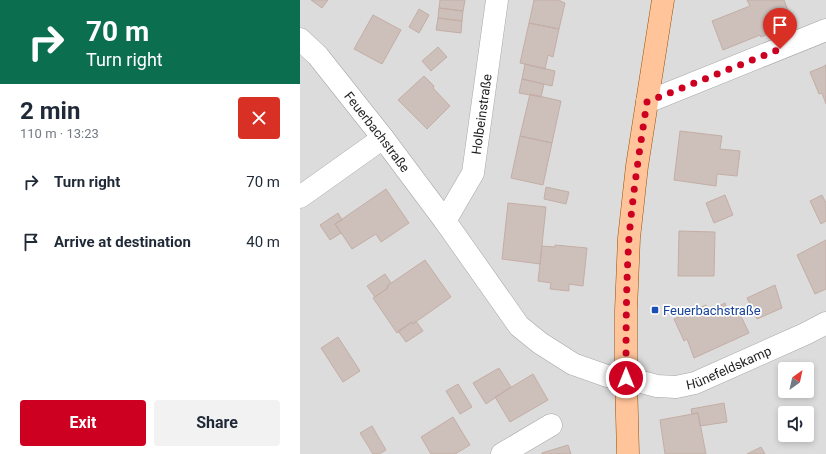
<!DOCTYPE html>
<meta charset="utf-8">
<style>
:root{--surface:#fff;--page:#f2f2f3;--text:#1f2937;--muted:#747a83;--accent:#cd0021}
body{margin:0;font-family:Roboto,sans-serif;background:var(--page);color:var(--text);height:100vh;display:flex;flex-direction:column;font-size:15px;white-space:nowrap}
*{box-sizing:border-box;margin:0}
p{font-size:13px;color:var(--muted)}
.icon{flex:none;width:22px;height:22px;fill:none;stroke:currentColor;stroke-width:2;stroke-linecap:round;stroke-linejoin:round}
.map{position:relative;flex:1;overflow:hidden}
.panel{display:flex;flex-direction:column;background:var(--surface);width:300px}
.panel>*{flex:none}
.guide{background:#0b6e4f;color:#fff;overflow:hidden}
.needle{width:26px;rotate:33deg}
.tools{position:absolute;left:478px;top:362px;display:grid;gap:8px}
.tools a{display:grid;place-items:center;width:36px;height:36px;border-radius:4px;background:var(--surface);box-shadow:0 2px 6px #0003;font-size:20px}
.pin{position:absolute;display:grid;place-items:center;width:34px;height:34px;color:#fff;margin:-41px -17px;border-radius:50% 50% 50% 0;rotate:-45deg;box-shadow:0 0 4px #0007}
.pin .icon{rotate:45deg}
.me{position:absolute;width:44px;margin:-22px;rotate:0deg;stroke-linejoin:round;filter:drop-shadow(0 0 3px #0008)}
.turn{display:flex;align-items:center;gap:14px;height:84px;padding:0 20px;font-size:18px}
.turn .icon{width:52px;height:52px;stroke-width:2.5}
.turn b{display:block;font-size:28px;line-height:34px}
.round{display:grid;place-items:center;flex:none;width:42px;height:42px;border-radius:4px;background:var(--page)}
.summary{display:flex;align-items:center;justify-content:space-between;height:68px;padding:0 20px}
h1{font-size:24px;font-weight:700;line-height:30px}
.action{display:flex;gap:8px;margin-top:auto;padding:8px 20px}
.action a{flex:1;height:46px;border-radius:4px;background:var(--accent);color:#fff;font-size:16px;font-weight:700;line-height:46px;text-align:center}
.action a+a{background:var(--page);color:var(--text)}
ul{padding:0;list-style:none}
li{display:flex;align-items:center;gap:12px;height:60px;padding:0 20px}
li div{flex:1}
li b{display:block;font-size:15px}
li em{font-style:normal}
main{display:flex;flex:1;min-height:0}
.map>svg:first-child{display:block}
</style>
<main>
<section class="panel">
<div class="guide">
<div class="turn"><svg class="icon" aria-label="right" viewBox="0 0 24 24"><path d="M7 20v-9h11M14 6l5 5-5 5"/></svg><div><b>70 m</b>Turn right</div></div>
</div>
<div class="summary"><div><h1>2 min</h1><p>110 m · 13:23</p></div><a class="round" style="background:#d93025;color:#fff"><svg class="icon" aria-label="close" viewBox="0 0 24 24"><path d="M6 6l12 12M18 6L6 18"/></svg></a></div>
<ul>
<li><svg class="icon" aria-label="right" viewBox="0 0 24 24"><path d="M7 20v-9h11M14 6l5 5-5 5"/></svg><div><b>Turn right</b></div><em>70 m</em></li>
<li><svg class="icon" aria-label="arrive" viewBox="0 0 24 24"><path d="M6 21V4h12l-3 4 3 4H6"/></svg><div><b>Arrive at destination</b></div><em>40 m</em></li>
</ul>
<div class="action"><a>Exit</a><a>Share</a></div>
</section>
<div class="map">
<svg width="526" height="454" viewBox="0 0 526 454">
<rect width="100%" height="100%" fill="#f0eae4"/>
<!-- residential -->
<path fill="#dddcdc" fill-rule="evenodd" d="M 0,0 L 526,0 L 526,454 L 0,454 ZM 485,369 L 507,369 L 507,391 L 485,391 ZM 485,413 L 507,413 L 507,435 L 485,435 Z"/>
<!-- building -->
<path fill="#cdbfba" stroke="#c3aea5" d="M 11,0 L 28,0 L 22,8 Z
M 140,0 L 165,0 L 163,11 L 139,8 Z
M 234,0 L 260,0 L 260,1 L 265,3 L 259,29 L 229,23 Z
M 447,0 L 484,0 L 493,24 L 461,37 L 460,35 L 423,50 L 412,21 L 450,6 Z
M 139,8 L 163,11 L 162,21 L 138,18 Z
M 119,9 L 129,15 L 119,33 L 109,27 Z
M 73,15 L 101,30 L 82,64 L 54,49 Z
M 138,18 L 162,21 L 161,33 L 136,30 Z
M 229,23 L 259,29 L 253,57 L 248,55 L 245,69 L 220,63 Z
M 138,47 L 147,57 L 131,71 L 122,61 Z
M 225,64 L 255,71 L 252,86 L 222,79 Z
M 525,65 L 526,65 L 526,104 L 522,93 L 519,94 L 510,72 L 525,66 Z
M 124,76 L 134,86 L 133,88 L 150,106 L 127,129 L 98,100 Z
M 222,79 L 244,84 L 241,97 L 219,93 Z
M 230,94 L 261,101 L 252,143 L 220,136 Z
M 380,131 L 422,136 L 420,149 L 440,151 L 437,176 L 417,174 L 416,186 L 374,180 Z
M 220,136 L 252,143 L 243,185 L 211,178 Z
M 246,187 L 269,192 L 266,204 L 244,199 Z
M 86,189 L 109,223 L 81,242 L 76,234 L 52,249 L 35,224 Z
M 425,195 L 433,215 L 414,223 L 406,203 Z
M 522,195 L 526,203 L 526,221 L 521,224 L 510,201 Z
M 208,203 L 246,207 L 240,264 L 202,259 Z
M 38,213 L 42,220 L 35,224 L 41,233 L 30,240 L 20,225 Z
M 379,231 L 415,232 L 414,276 L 378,276 Z
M 526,240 L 526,289 L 515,294 L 497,255 Z
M 255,245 L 287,248 L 283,286 L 269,284 L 269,291 L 250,289 L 251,283 L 238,281 L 242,246 L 255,247 Z
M 125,260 L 151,297 L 113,324 L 112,322 L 97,333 L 73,298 L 88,288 L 87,286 Z
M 85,274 L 91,283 L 87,286 L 88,288 L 75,297 L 67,286 Z
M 475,285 L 482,308 L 457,319 L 447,298 Z
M 425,303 L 430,316 L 439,312 L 449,333 L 394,358 L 387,339 L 384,341 L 374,319 L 406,305 L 408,311 Z
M 116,321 L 123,331 L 106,342 L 98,331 L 112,322 L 113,324 Z
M 38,337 L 60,371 L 43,382 L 21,348 Z
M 199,368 L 211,387 L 186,404 L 173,383 Z
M 233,374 L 248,400 L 210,422 L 195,397 Z
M 158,384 L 172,407 L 160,414 L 146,391 Z
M 424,403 L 427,422 L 400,426 L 398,413 L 392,414 L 391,409 Z
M 398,413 L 406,454 L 365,454 L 360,420 Z
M 153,417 L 170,445 L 155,454 L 131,454 L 121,437 Z
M 72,426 L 86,450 L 79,454 L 73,454 L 60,433 Z
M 268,445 L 271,454 L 242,454 L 242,453 Z
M 461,447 L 465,454 L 447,454 Z"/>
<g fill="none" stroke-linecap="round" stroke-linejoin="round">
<defs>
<g id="minor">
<path id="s1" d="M 0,39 L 18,56 L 83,138 L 145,221 L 219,326 L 240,343 L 273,364 L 307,376 L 326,378 L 357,386 L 376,387 L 395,383 L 505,334 L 526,323"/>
<path d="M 347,102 L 526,30"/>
<path d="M 0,197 L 83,138"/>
<path id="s2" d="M 145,221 L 173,173 L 197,0"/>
<path d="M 202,454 L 251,425"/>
</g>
<path id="major" d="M 328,454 L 326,378 L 326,310 L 329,238 L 337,166 L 363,0"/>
</defs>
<!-- minor casing -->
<use href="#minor" stroke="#a6a6a6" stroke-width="23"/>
<!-- major casing -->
<use href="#major" stroke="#994e00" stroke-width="23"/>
<!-- minor -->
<use href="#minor" stroke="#fff" stroke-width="22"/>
<!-- major -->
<use href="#major" stroke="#ffc49a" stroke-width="22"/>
</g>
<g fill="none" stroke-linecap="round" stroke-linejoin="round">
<!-- route -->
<path stroke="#cd0021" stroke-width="7" stroke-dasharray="0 12.6" d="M 326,378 C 326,332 326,285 329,238 C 333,192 340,147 347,102 L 480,49"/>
</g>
<!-- markers -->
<rect fill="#1a4fb4" stroke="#fff" stroke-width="1.5" x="351" y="306" width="8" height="8" rx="2"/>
<g text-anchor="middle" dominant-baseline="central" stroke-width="3.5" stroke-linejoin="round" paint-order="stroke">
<!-- street labels -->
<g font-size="13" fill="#1f1f1f" stroke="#fff">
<text stroke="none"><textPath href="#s2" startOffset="115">Holbeinstraße</textPath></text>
<text stroke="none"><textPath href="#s1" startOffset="121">Feuerbachstraße</textPath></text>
<text stroke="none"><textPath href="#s1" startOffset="590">Hünefeldskamp</textPath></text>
</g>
<!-- transit labels -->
<g font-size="13" fill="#164399" stroke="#fff" text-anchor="start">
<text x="363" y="310">Feuerbachstraße</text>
</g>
</g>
</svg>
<div class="tools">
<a><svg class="needle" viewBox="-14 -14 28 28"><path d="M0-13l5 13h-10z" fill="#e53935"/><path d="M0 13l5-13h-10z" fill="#747a83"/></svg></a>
<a><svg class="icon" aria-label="sound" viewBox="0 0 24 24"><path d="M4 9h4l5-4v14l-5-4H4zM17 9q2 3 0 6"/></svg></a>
</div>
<div class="pin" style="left:480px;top:49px;background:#d93025"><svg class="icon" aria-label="arrive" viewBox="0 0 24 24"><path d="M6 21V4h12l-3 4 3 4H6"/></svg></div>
<svg class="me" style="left:326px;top:378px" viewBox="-20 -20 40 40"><circle r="17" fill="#cd0021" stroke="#fff" stroke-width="3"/><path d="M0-11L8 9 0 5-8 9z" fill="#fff"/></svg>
</div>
</main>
